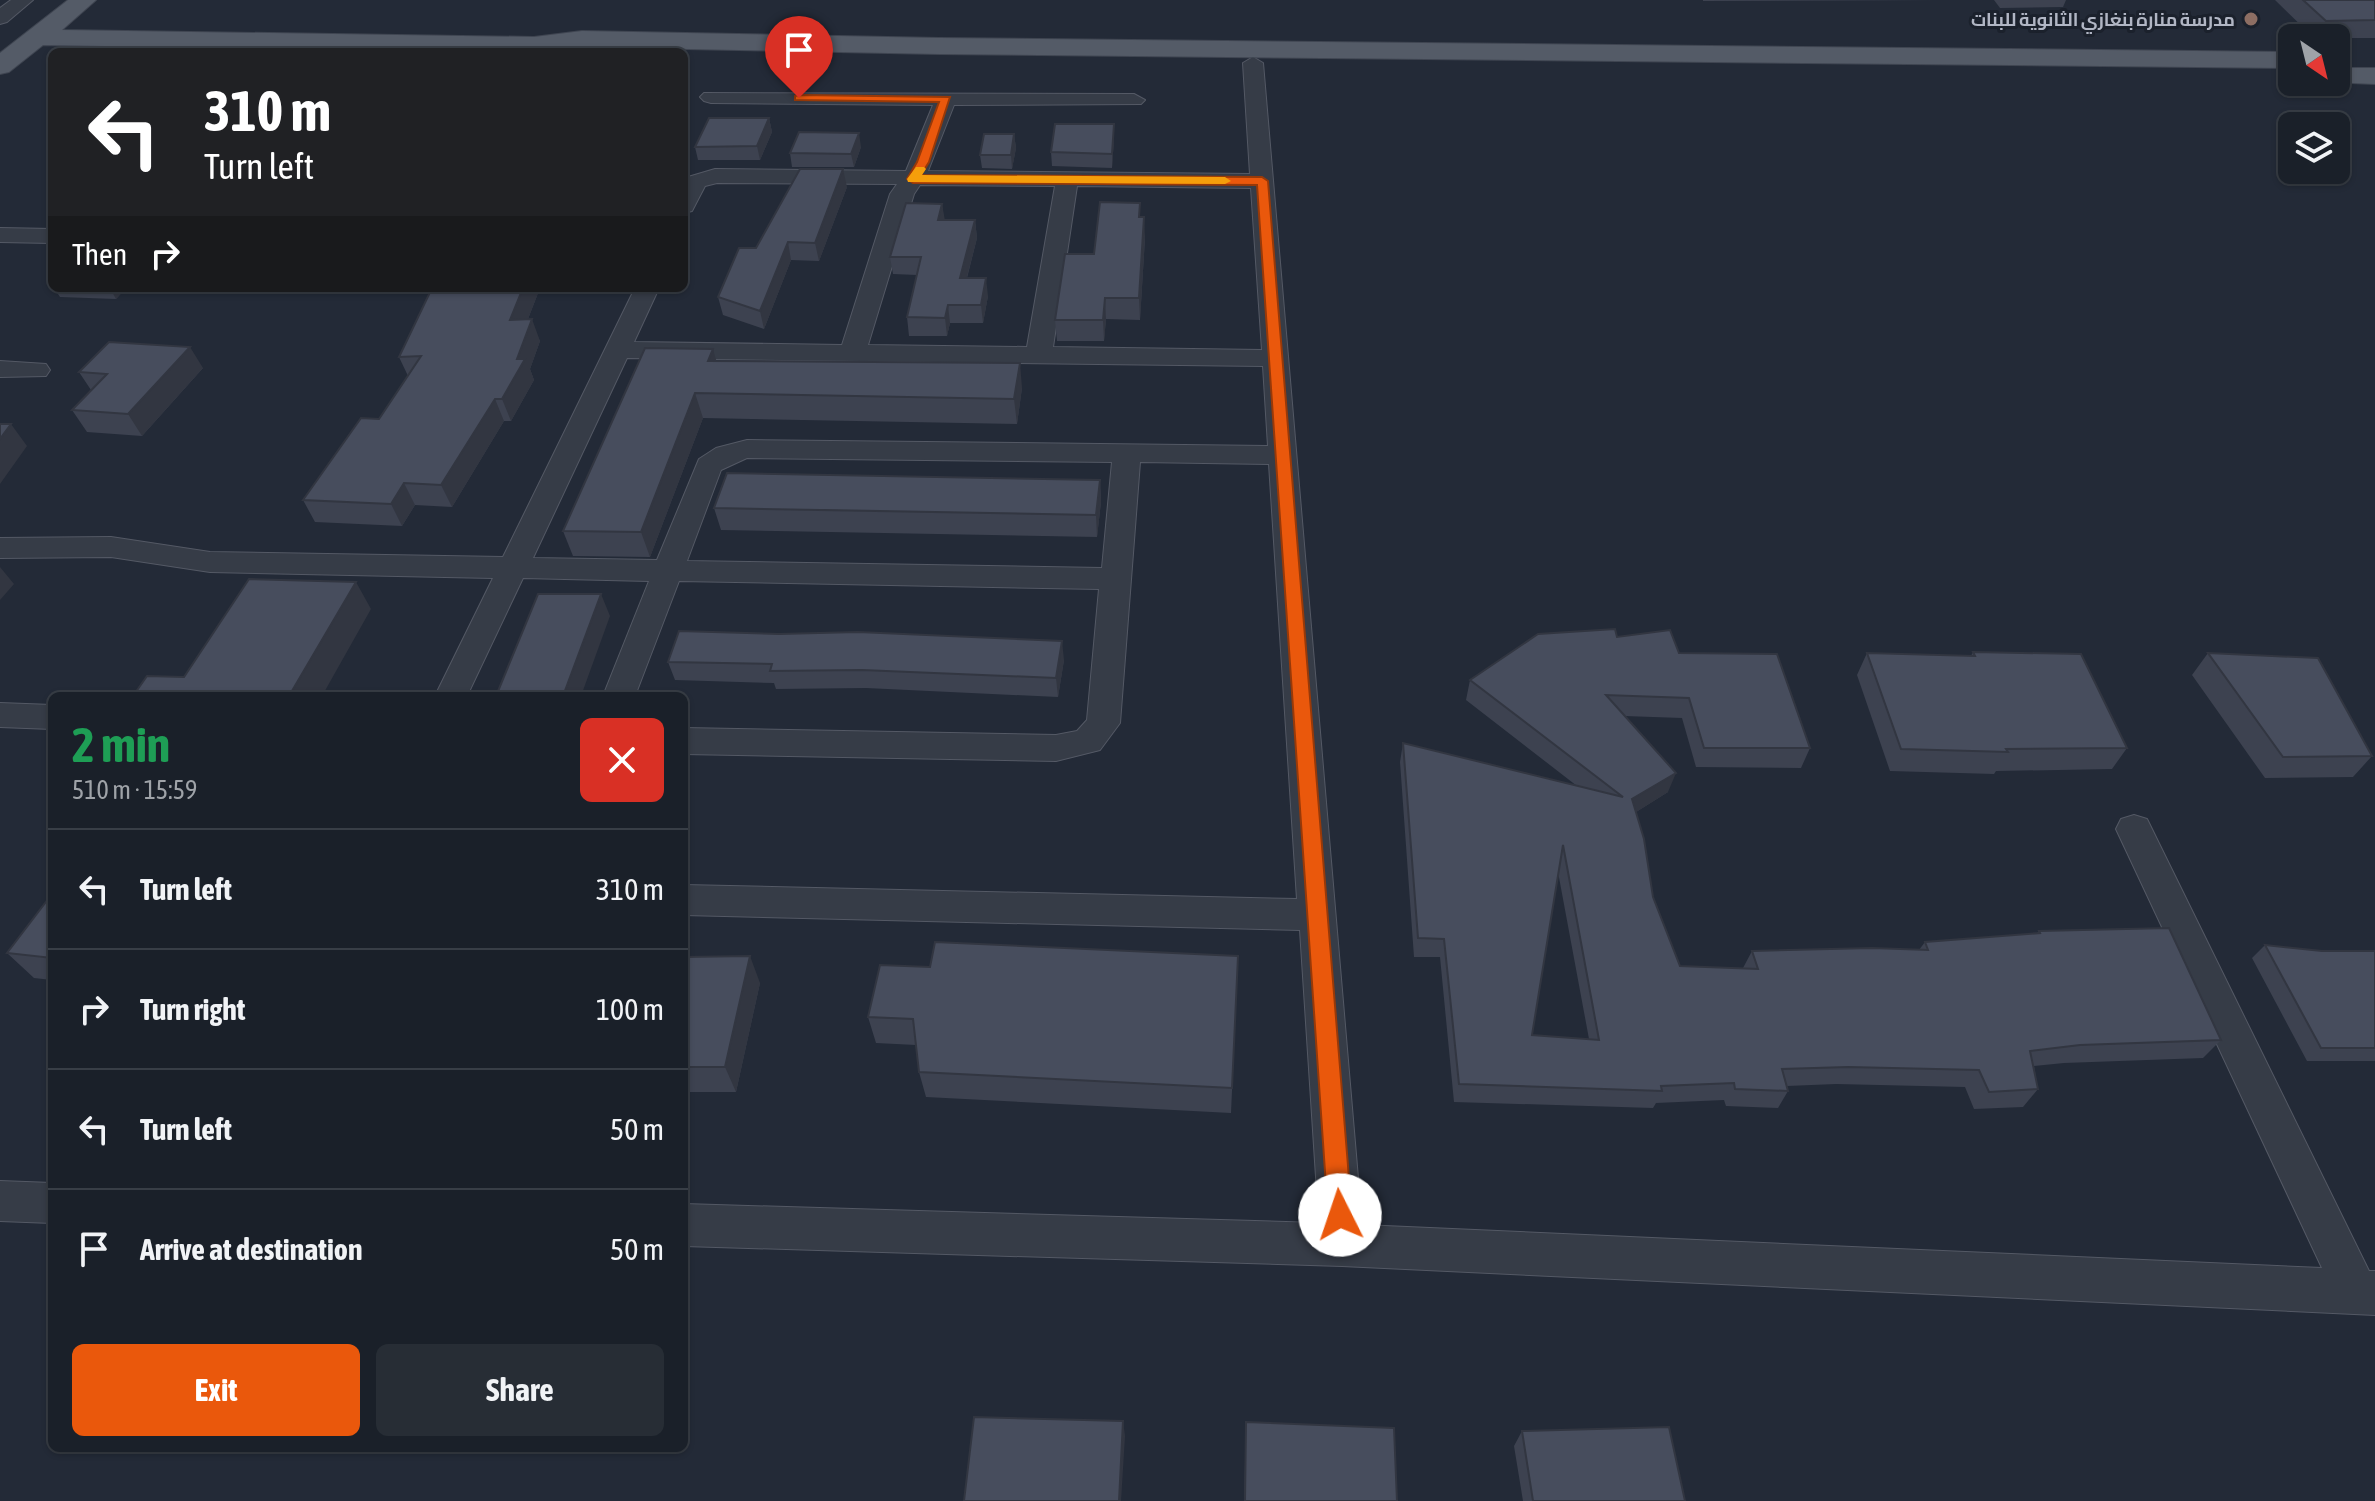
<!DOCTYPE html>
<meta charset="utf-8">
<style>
:root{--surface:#1a2029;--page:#272d35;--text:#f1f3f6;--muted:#9fa3a8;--line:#383e46;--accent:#ea580c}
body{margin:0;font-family:"Asap Condensed",Cairo,sans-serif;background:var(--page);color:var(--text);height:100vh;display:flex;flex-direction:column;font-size:30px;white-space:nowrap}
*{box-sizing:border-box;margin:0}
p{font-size:26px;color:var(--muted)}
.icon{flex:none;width:44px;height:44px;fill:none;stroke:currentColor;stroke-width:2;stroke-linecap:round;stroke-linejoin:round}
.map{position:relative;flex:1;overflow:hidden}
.panel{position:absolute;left:48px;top:692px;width:640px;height:760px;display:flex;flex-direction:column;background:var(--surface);border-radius:12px;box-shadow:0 2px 6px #0004,0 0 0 2px var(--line)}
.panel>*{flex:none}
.banner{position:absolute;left:48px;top:48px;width:640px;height:244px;border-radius:12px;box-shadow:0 2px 6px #0004,0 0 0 2px var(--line);background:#202124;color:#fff;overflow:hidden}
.needle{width:52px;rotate:145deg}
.tools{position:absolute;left:2278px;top:24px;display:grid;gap:16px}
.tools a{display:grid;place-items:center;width:72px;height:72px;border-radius:12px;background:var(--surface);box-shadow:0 2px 6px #0004,0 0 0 2px var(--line);font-size:40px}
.pin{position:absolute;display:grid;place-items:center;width:68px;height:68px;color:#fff;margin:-82px -34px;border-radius:50% 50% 50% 0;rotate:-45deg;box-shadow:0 0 8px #0007}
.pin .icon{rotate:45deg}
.me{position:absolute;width:88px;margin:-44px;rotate:356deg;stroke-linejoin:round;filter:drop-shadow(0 0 6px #0008)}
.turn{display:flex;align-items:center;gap:28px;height:168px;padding:0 24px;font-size:36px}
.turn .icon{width:104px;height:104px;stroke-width:2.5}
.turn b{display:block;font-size:56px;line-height:68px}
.then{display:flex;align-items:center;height:76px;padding:0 24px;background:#0003;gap:16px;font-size:30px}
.round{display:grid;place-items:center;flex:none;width:84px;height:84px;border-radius:12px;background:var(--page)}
.headline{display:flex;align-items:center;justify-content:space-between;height:136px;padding:0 24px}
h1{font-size:48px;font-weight:700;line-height:60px;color:#1e9e55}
.button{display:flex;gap:16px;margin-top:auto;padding:16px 24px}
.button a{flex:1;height:92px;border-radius:12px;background:var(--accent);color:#fff;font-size:32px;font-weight:700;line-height:92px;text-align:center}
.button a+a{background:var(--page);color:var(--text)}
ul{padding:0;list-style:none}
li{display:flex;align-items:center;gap:24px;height:120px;padding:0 24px;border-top:2px solid var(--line)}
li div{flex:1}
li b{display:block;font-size:30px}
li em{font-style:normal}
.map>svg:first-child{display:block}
</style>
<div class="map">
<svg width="2375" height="1501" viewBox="0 0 2375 1501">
<rect width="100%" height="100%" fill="#232a37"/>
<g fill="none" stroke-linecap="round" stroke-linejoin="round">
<defs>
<path id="minor" d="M 11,0 L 33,0 L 7,22 L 0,24 L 0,8 Z
M 1253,57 L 1263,63 L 1362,1225 L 2322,1268 L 2116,829 L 2121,819 L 2134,815 L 2147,819 L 2369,1271 L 2375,1271 L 2375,1315 L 1342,1266 L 684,1246 L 684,1204 L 1319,1223 L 1300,930 L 684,915 L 684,885 L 1297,899 L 1269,464 L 1140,462 L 1120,723 L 1100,750 L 1056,761 L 684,754 L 684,728 L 1056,735 L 1077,731 L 1087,720 L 1099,589 L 679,581 L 635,696 L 603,696 L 649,581 L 523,578 L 467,696 L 435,696 L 493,578 L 210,572 L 111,557 L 0,558 L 0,538 L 111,537 L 210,552 L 503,557 L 635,288 L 659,288 L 634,342 L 842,345 L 890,194 L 897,184 L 717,183 L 705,186 L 692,211 L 684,213 L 684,183 L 688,177 L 715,169 L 906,171 L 933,105 L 711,103 L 704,101 L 700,97 L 704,93 L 1134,94 L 1145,100 L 1141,104 L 954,105 L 928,171 L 1250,174 L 1243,63 ZM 920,185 L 1055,186 L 1027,347 L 868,345 L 914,194 ZM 1077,186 L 1251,188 L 1262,350 L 1053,347 ZM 627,358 L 1263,366 L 1268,446 L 747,440 L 716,448 L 699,459 L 657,560 L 533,558 ZM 747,458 L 1112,462 L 1102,568 L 687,561 L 721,470 Z
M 0,228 L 52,229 L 52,243 L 0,242 Z
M 0,361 L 46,364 L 50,370 L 46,376 L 0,377 Z
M 0,703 L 52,705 L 52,729 L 0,727 Z
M 0,1181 L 52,1183 L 52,1223 L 0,1221 Z"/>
<path id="major" d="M 68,0 L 96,0 L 62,30 L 534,37 L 582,31 L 939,38 L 2292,52 L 2292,68 L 939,54 L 582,47 L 540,52 L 484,52 L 43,45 L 9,72 L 0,74 L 0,53 Z
M 2336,68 L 2375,68 L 2375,84 L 2328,82 L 2336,82 Z"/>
</defs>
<!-- minor casing -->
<use href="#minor" stroke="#545965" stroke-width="2"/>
<!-- major casing -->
<use href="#major" stroke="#3f4551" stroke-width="2"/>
<!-- minor -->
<use href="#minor" fill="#363c47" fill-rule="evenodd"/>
<!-- major -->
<use href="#major" fill="#545b67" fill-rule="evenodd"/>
</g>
<!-- wall -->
<path fill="#3d4250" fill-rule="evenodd" d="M 1703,0 L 1939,0 L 1703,1 Z
M 1994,0 L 2066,0 L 2063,7 L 2000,8 Z
M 2275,0 L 2375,0 L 2375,38 L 2314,38 Z
M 769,118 L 772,132 L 760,160 L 698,160 L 695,147 Z
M 1014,134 L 1016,148 L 1012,169 L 982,168 L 980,155 Z
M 1114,138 L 1112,168 L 1052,166 L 1051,152 Z
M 861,147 L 854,167 L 792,167 L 790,153 Z
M 847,187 L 819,261 L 791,260 L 764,329 L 723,315 L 718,297 L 756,248 Z
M 1140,203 L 1140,217 L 1145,238 L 1140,320 L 1106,319 L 1104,341 L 1057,341 L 1055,320 L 1094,254 Z
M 942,204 L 944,220 L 975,220 L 977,238 L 967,278 L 988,296 L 983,323 L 950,323 L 947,336 L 909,336 L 907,317 L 917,275 L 893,274 L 890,257 Z
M 54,288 L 126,288 L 116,299 L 60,297 Z
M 432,288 L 540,288 L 528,319 L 540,341 L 530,369 L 534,380 L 511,421 L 504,421 L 452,507 L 415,505 L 402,526 L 315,522 L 303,500 L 379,419 L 408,376 L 399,357 Z
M 716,361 L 1022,388 L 1017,424 L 703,418 L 650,557 L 573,556 L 563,531 Z
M 203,368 L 142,436 L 87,432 L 72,410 L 91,390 L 79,372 Z
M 1100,480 L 1101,502 L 1097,537 L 721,530 L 714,508 Z
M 1617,637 L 1679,653 L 1810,748 L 1801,768 L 1696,767 L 1682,718 L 1624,716 L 1668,792 L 1636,812 L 1653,897 L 1680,966 L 1743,968 L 1752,951 L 1919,950 L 1925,942 L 2037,933 L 2039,931 L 2221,1040 L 2203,1058 L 2064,1063 L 2034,1066 L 2038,1089 L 2023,1107 L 1974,1109 L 1965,1087 L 1836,1084 L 1787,1086 L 1788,1091 L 1778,1108 L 1726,1106 L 1724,1100 L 1656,1103 L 1653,1108 L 1454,1102 L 1440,957 L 1414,957 L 1400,762 L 1403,743 L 1577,786 L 1466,700 L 1470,680 ZM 1558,872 L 1589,1039 L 1532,1035 Z
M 1973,652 L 2127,748 L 2112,769 L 1996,771 L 1994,774 L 1890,771 L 1857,675 L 1867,653 L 1971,656 Z
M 2208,653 L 2372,756 L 2353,777 L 2265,778 L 2192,675 Z
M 1064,660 L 1058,697 L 866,688 L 776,689 L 774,683 L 675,680 L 668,662 Z
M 52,894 L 52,980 L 34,978 L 7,953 Z
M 2265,945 L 2322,951 L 2375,951 L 2375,1061 L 2307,1061 L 2252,958 Z
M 1238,956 L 1231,1113 L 926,1097 L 919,1072 L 916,1045 L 876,1043 L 868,1017 L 930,967 Z
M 684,957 L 760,983 L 736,1092 L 684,1092 Z
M 1246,1422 L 1397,1501 L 1244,1501 Z
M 1522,1431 L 1685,1501 L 1523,1501 L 1514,1446 Z"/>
<!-- shaded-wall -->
<path fill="#323641" d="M 769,118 L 772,132 L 760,160 L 757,146 Z
M 1114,124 L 1114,138 L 1112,168 L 1112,154 Z
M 859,133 L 861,147 L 854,167 L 851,154 Z
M 1014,134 L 1016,148 L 1012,169 L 1011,155 Z
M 843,169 L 847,187 L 819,261 L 815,243 Z
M 942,204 L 945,221 L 938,220 Z
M 1144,217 L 1145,238 L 1140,320 L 1139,298 Z
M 975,220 L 977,238 L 962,296 L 960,278 Z
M 788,242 L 791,260 L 764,329 L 760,311 Z
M 986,278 L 988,296 L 983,323 L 981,305 Z
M 110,288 L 126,288 L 116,299 Z
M 523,288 L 540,288 L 519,342 L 510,320 Z
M 1105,298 L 1106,319 L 1104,341 L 1103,320 Z
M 948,305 L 950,323 L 947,336 L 945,318 Z
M 532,319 L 540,341 L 530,369 L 534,380 L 511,421 L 502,399 Z
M 190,347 L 203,368 L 142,436 L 128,414 Z
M 713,349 L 720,374 L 708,361 Z
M 1020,363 L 1022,388 L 1017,424 L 1014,399 Z
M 695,393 L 703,418 L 650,557 L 641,532 Z
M 495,399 L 504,421 L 452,507 L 441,485 Z
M 11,424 L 27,446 L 0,484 L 0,439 Z
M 1100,480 L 1101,502 L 1097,537 L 1096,515 Z
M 404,483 L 415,505 L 402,526 L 391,504 Z
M 0,567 L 14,584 L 0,600 Z
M 356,582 L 371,609 L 322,696 L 289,696 Z
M 601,594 L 610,616 L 581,696 L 563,696 Z
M 1062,641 L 1064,660 L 1058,697 L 1056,678 Z
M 1676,773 L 1668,792 L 1625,819 L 1632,799 Z
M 750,956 L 760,983 L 736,1092 L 725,1067 Z
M 1123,1421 L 1125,1436 L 1121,1501 L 1119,1501 Z"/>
<!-- building -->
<path fill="#474d5d" stroke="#323641" stroke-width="2" fill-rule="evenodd" d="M 2303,0 L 2375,0 L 2375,20 L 2326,21 Z
M 709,118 L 769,118 L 757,146 L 695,147 Z
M 1055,124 L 1114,124 L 1112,154 L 1051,152 Z
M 799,132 L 859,133 L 851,154 L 790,153 Z
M 984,134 L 1014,134 L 1011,155 L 980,155 Z
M 800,169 L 843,169 L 815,243 L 788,242 L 760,311 L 718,297 L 739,248 L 756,248 Z
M 1100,202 L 1140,203 L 1139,217 L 1144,217 L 1139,298 L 1105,298 L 1103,320 L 1055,320 L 1065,254 L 1094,254 Z
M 906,203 L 942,204 L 938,220 L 975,220 L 960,278 L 986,278 L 981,305 L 948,305 L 945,318 L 907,317 L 921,257 L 890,257 Z
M 432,288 L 523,288 L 510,320 L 532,319 L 517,359 L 525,359 L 502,399 L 495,399 L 441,485 L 404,483 L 391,504 L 303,500 L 361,418 L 379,419 L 421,356 L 399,357 Z
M 109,342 L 190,347 L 128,414 L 72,410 L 107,374 L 79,372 Z
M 645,348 L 713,349 L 708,361 L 1020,363 L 1014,399 L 695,393 L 641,532 L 563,531 Z
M 0,424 L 11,424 L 0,439 Z
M 727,473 L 1100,480 L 1096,515 L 714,508 Z
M 249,579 L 356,582 L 289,696 L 133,696 L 147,676 L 184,677 Z
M 538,594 L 601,594 L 563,696 L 496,696 Z
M 1615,629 L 1617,637 L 1670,630 L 1679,653 L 1777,654 L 1810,748 L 1704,748 L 1689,698 L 1606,695 L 1676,773 L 1632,799 L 1644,839 L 1653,897 L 1680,966 L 1758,969 L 1752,951 L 1872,948 L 1928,950 L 1925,942 L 2040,933 L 2039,931 L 2169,928 L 2221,1040 L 2080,1045 L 2030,1051 L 2038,1089 L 1989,1092 L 1979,1070 L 1848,1067 L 1782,1069 L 1788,1091 L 1735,1089 L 1734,1083 L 1661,1086 L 1662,1091 L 1459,1084 L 1444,939 L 1418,938 L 1403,743 L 1623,797 L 1470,680 L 1538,634 ZM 1563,845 L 1599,1040 L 1532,1035 Z
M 679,631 L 779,634 L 858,632 L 1062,641 L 1056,678 L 862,670 L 770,671 L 772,664 L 668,662 Z
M 1973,652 L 2081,654 L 2127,748 L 2006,749 L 2008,752 L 1901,749 L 1867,653 L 1975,656 Z
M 2208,653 L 2318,658 L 2372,756 L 2283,757 Z
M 52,894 L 52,958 L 7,953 Z
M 935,942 L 1238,956 L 1232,1088 L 919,1072 L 913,1019 L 868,1017 L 880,965 L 930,967 Z
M 2265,945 L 2322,951 L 2375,951 L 2375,1048 L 2321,1048 Z
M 750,956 L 725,1067 L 684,1067 L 684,957 Z
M 974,1417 L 1123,1421 L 1119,1501 L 964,1501 Z
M 1246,1422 L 1394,1428 L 1397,1501 L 1245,1501 Z
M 1669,1427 L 1685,1501 L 1533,1501 L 1522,1431 Z"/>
<!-- route -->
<path fill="#ea580c" stroke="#983908" stroke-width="2" d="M 799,95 L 950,97 L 929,162 L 921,175 L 1262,177 L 1268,181 L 1352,1215 L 1348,1223 L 1340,1226 L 1332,1223 L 1328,1215 L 1257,185 L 913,183 L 907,179 L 917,162 L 939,102 L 795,100 L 795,96 Z"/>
<!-- slow -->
<path fill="#f59e0b" d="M 916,167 L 924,167 L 926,169 L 922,175 L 1225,177 L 1231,181 L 1225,184 L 908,182 L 907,179 Z"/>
<!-- markers -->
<circle fill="#8d6e63" stroke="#1b212c" stroke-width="3" cx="2251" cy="19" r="8"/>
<g text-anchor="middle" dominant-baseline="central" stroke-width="6" stroke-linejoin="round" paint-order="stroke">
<!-- far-poi labels -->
<g font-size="18" font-weight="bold" fill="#b1b6c4" stroke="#1b212c" text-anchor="end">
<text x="2235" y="19">مدرسة منارة بنغازي الثانوية للبنات</text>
</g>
</g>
</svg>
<div class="tools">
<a><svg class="needle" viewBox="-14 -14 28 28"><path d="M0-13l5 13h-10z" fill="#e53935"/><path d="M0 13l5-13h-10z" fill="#9fa3a8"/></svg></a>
<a><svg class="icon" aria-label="layers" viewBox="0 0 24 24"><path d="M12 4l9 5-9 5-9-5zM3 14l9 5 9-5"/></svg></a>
</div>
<div class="pin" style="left:799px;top:98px;background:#d93025"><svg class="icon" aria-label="arrive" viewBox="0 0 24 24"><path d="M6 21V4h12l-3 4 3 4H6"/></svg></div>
<svg class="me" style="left:1340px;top:1215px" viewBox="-20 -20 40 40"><circle r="19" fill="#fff"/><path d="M0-13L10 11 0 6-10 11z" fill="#ea580c"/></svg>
<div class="banner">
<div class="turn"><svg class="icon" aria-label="left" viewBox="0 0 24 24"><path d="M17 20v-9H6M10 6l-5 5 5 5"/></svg><div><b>310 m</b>Turn left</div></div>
<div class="then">Then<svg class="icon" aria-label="right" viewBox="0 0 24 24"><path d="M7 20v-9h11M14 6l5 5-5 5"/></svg></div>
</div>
<section class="panel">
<div class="headline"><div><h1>2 min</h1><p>510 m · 15:59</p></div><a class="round" style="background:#d93025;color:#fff"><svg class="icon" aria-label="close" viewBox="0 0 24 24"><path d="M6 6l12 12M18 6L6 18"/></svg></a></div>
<ul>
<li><svg class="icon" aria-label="left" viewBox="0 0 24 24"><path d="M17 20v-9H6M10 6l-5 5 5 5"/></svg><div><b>Turn left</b></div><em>310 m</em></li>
<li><svg class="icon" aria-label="right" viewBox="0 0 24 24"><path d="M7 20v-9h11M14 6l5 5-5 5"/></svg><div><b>Turn right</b></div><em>100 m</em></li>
<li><svg class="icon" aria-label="left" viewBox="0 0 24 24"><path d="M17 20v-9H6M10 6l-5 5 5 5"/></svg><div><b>Turn left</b></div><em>50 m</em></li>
<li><svg class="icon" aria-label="arrive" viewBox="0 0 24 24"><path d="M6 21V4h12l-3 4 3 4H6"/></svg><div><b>Arrive at destination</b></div><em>50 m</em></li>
</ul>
<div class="button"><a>Exit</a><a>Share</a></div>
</section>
</div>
